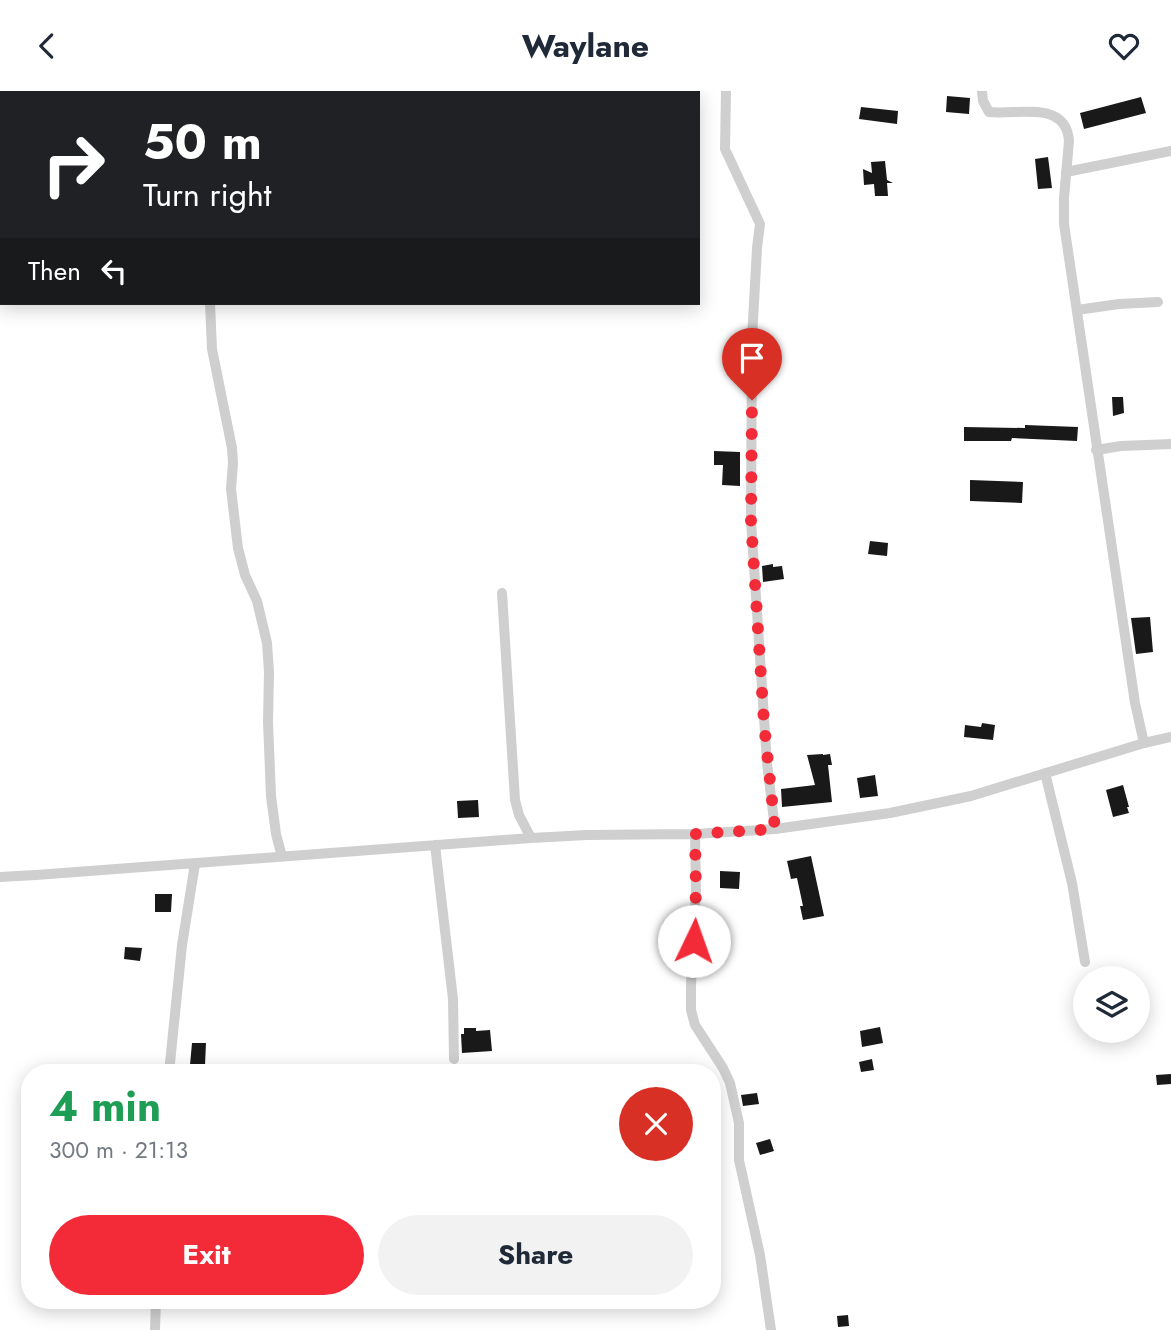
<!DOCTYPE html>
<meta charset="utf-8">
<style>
:root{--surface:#fff;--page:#f2f2f3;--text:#1f2937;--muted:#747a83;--accent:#f32a37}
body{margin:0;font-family:Jost,sans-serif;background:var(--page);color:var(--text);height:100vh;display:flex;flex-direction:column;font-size:26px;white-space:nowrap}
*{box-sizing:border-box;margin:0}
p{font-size:23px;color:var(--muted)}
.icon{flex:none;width:38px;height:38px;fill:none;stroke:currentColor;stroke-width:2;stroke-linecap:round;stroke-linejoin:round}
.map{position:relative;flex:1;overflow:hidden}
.sheet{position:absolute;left:21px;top:973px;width:700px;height:245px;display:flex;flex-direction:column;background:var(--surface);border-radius:28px;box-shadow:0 4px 18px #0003}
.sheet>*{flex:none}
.hud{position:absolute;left:0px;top:0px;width:700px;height:214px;box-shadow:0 4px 18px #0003;background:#202124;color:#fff;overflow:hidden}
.tools{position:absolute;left:1073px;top:875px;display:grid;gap:14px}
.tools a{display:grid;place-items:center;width:77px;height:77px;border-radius:50%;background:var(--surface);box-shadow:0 4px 18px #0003;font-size:35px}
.pin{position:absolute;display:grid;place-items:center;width:60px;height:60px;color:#fff;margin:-72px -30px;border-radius:50% 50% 50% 0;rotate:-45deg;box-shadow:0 0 7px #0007}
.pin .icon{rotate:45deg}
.me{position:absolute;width:77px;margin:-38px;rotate:3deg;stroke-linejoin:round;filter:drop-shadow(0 0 5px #0008)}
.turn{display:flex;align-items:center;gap:24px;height:147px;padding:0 28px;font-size:32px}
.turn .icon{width:91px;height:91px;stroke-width:2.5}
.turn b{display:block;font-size:49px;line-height:60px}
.then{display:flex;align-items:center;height:66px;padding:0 28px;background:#0003;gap:14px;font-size:26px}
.round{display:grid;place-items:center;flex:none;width:74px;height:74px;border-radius:37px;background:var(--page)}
.headline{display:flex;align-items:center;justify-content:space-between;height:119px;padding:0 28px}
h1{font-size:42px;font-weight:700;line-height:52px;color:#1e9e55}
.primary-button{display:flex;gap:14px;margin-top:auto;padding:14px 28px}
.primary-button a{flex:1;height:80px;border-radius:42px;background:var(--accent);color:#fff;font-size:28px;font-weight:700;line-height:80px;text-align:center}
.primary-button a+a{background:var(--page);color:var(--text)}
header{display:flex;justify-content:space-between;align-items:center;height:91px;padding:0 28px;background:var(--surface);font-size:32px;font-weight:700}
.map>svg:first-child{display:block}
</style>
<header><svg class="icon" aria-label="back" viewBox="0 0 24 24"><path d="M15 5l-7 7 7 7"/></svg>Waylane<svg class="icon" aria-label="heart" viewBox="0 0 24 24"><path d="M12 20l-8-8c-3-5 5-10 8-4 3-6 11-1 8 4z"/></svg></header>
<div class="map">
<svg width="1171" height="1239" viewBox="0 0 1171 1239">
<rect width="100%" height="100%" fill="#fff"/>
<!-- building -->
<path fill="#191919" d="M 947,5 L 970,7 L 969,23 L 946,21 Z
M 1141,6 L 1146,22 L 1084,38 L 1080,22 Z
M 861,16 L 898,20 L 897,33 L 859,28 Z
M 1048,66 L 1052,97 L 1038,98 L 1035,68 Z
M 885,70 L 887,89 L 893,92 L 887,92 L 888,105 L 875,105 L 874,93 L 864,94 L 863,78 L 872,82 L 871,71 Z
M 1112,306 L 1123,306 L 1124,322 L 1113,325 Z
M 1025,334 L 1078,336 L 1077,350 L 1012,347 L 1011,350 L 964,350 L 964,336 L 1025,337 Z
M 714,360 L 740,361 L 740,395 L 722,394 L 723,374 L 714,374 Z
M 970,389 L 1023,391 L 1022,412 L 970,410 Z
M 870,450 L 888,452 L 887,465 L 868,463 Z
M 773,473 L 773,476 L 782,475 L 784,488 L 763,491 L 762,475 Z
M 1150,526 L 1153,561 L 1136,563 L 1131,527 Z
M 982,632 L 995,634 L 993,649 L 964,646 L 965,634 L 981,636 Z
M 823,663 L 823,664 L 830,663 L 832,674 L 828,674 L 832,711 L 782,716 L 781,698 L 815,694 L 807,664 Z
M 875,684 L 878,705 L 860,707 L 857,687 Z
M 1123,694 L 1129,716 L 1127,716 L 1129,722 L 1113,726 L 1106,699 Z
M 478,709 L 479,726 L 458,727 L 457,710 Z
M 811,765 L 824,825 L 803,829 L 800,815 L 803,815 L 797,787 L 791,788 L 787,770 Z
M 720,780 L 740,781 L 739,798 L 720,797 Z
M 155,803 L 172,803 L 171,821 L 155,821 Z
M 125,856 L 142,857 L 140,870 L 124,868 Z
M 880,936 L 883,952 L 862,956 L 860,940 Z
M 464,937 L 476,937 L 476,940 L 490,939 L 492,960 L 462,962 L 461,943 L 464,943 Z
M 192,952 L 206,952 L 205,974 L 190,974 Z
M 872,968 L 874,979 L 861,981 L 859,971 Z
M 1171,983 L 1171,993 L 1157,994 L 1156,984 Z
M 757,1002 L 759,1013 L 743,1015 L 741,1004 Z
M 770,1048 L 774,1060 L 760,1064 L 756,1052 Z
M 848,1224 L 849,1235 L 838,1236 L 837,1225 Z"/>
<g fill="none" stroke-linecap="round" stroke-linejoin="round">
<!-- street -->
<path stroke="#cfcfcf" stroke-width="10" d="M 426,0 L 426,2
M 726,0 L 725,58 L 760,133 L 757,157 L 752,248 L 751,430 L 767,672 L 775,738
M 982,0 L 983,10 L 989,21 C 1019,24 1066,9 1069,50 L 1064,107 L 1064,133 L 1135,612 L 1144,652
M 204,2 L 204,0
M 317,2 L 317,0
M 1066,81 L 1171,60
M 210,212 L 212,258 L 232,357 L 233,372 L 231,398 L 238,457 L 245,484 L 257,510 L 267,552 L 269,581 L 268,631 L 271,705 L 276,743 L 282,766
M 1077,219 L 1119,213 L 1158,211
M 1096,359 L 1121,355 L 1171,353
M 502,502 L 515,709 L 519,724 L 531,747
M 1045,682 L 1072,792 L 1085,871
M 695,743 L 696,799 L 691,894 L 691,919 L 695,934 L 723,977 L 730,992 L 739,1032 L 739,1069 L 760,1164 L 771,1239
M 435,754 L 453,908 L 454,968
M 0,786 L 36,784 L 531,747 L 587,744 L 695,743 L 775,738 L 890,722 L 971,705 L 1144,652 L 1171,646
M 169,982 L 182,854 L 195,773
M 155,1239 L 156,1209"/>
</g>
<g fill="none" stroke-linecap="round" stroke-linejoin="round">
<!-- route -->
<path stroke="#f32a37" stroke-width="12" stroke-dasharray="0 21.6" d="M 694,850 L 696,799 L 695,743 L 775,738 L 764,632 L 751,430 L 752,309"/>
</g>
</svg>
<div class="tools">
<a><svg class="icon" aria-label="layers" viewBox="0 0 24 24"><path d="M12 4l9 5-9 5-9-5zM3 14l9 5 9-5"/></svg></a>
</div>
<div class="pin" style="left:752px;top:309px;background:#d93025"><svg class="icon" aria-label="arrive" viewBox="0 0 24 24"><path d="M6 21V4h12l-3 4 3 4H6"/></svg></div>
<svg class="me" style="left:694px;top:850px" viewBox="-20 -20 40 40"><circle r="19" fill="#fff"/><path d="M0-13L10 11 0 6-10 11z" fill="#f32a37"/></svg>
<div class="hud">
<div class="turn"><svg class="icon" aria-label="right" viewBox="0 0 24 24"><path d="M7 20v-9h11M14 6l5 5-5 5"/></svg><div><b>50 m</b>Turn right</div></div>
<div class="then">Then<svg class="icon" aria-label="left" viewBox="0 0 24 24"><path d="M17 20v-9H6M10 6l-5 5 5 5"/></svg></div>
</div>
<section class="sheet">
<div class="headline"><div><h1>4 min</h1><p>300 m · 21:13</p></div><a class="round" style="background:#d93025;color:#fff"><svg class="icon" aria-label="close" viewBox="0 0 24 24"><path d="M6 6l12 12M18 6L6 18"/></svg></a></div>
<div class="primary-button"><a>Exit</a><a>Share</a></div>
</section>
</div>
